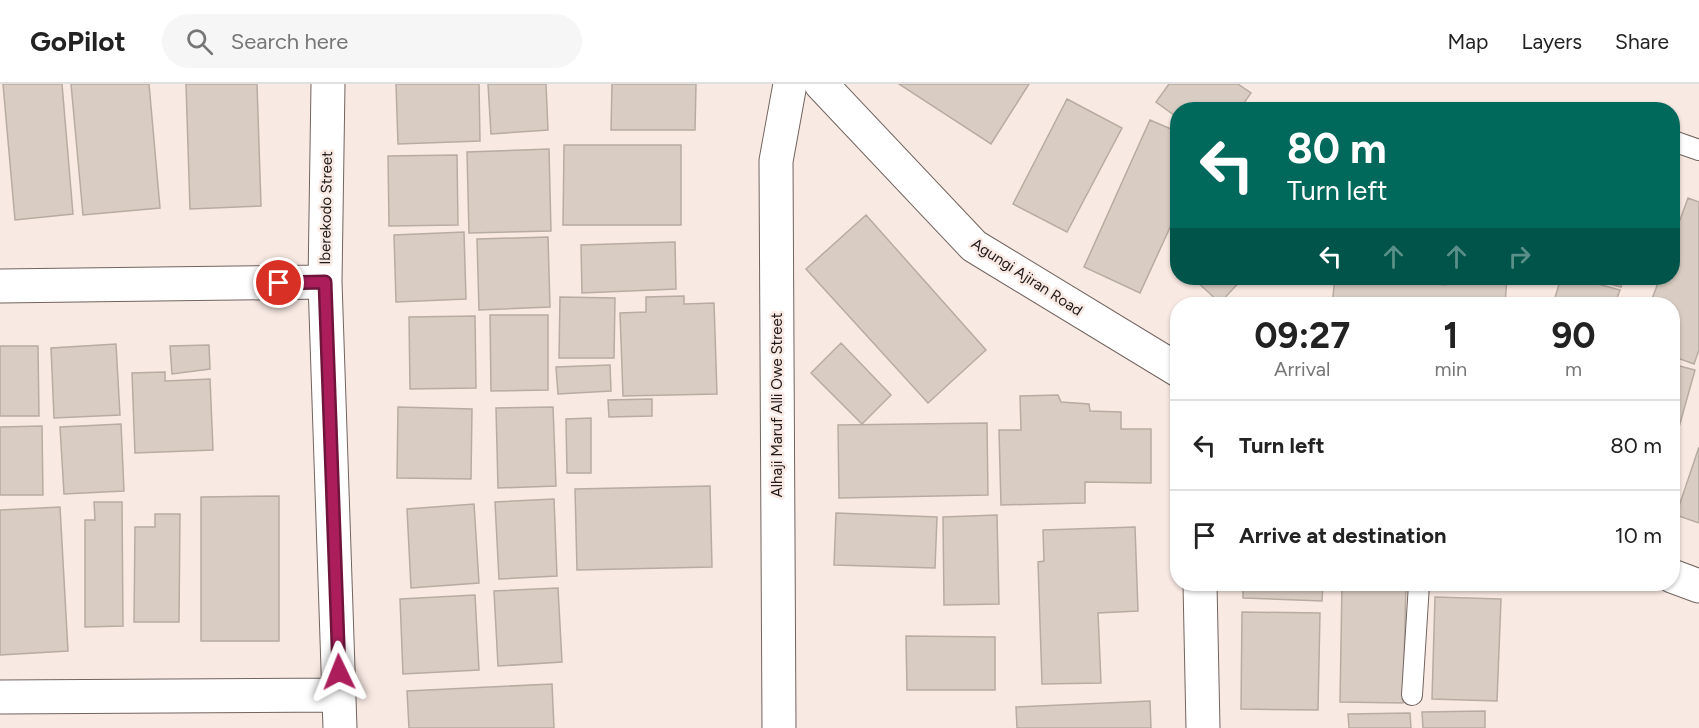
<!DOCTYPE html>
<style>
:root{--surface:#fff;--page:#f6f6f6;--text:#222;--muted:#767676;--line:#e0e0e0}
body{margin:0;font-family:Figtree,sans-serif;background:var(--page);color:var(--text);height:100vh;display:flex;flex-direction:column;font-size:22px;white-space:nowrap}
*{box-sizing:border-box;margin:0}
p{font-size:20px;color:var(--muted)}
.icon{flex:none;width:33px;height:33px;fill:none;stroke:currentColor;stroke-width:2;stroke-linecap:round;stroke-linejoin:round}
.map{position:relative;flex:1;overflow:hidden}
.sheet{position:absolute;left:1170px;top:213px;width:510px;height:294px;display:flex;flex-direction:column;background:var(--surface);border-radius:24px;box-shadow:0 2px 4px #0004}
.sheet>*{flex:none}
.top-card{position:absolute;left:1170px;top:18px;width:510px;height:183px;border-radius:24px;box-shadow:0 2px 4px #0004;background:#00695c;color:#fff;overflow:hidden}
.pin{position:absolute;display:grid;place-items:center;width:51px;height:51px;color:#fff;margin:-26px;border:3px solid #fff;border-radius:50%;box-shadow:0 2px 6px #0007}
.me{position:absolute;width:66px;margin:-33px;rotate:358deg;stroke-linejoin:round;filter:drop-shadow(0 0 4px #0008)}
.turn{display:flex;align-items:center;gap:21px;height:126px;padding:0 18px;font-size:27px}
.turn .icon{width:78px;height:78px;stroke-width:2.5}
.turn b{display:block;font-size:42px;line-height:51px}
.lanes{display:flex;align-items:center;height:57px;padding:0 18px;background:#0003;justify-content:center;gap:30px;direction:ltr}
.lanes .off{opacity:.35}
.eta{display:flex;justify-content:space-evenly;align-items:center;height:102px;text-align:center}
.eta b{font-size:36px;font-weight:700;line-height:42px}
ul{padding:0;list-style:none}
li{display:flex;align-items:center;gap:18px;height:90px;padding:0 18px;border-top:2px solid var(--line)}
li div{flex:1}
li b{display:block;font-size:22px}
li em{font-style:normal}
header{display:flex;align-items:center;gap:36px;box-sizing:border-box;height:84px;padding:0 30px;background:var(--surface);border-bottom:2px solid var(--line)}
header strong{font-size:28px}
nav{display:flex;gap:33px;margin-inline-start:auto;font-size:21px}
.search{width:420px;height:54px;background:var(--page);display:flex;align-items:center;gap:15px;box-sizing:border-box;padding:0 21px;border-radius:33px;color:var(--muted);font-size:22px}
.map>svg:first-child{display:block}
</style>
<header>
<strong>GoPilot</strong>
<div class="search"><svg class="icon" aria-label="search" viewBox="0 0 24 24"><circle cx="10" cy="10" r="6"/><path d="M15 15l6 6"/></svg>Search here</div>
<nav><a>Map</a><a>Layers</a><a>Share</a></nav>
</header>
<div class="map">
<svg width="1699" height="644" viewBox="0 0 1699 644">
<rect width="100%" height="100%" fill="#f9e9e3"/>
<!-- building -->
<path fill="#d9cdc3" stroke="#b7aca1" stroke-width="1.5" d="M 3,0 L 62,0 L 73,130 L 15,136 Z
M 71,0 L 149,0 L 160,124 L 83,131 Z
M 186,0 L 257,0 L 261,122 L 190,125 Z
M 396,0 L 479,0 L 480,57 L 398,60 Z
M 488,0 L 546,0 L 548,46 L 491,50 Z
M 612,0 L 696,0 L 695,46 L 611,46 Z
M 899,0 L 1029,0 L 991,60 Z
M 1169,0 L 1238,0 L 1251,9 L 1239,26 L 1178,26 L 1178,34 L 1156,18 Z
M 1067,15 L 1122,44 L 1067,148 L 1013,120 Z
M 1150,36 L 1178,48 L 1178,126 L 1140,209 L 1084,183 Z
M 564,61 L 681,61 L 681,141 L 563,141 Z
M 549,65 L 551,147 L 469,149 L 467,68 Z
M 457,71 L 458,141 L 389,142 L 388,72 Z
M 1688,114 L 1699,118 L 1699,266 L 1694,280 L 1672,272 L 1672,220 L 1650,220 L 1660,194 L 1672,194 L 1672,158 Z
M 866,131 L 986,266 L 928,319 L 806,185 Z
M 464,148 L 466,215 L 396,218 L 394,151 Z
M 548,153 L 550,223 L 479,226 L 477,155 Z
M 675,158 L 676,205 L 582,209 L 581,161 Z
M 1193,194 L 1243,194 L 1220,219 Z
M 1335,194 L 1372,194 L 1446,201 L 1447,194 L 1507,194 L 1505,220 L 1332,220 Z
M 1561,194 L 1576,194 L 1620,206 L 1615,220 L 1553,220 Z
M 1588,194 L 1624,194 L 1621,203 Z
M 684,212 L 684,220 L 714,219 L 717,310 L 623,312 L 620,229 L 646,228 L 646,213 Z
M 560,213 L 615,214 L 614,274 L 559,274 Z
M 490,231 L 548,231 L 548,306 L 491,307 Z
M 475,232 L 476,304 L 410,305 L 409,233 Z
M 841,259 L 891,311 L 862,340 L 811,289 Z
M 116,260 L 120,331 L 54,334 L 51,264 Z
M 209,261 L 210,285 L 172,290 L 170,262 Z
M 0,262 L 38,262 L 39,332 L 0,332 Z
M 1672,280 L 1695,286 L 1672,368 Z
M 610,281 L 611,307 L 558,310 L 556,283 Z
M 165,288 L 165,297 L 210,295 L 213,366 L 135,369 L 132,289 Z
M 1058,311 L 1061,318 L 1089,320 L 1090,327 L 1121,328 L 1121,345 L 1151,345 L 1151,399 L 1085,398 L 1085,419 L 1001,421 L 999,346 L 1021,346 L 1020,312 Z
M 652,315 L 652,332 L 609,333 L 608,316 Z
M 398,323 L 472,325 L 471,395 L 397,394 Z
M 553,323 L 556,402 L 498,404 L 496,324 Z
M 591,334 L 591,389 L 567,389 L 566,335 Z
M 987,339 L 988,411 L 839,414 L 838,341 Z
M 121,340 L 124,407 L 64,410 L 60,343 Z
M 42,342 L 43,411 L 0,411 L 0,343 Z
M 1699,363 L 1699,439 L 1676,431 Z
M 710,402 L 712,483 L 577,486 L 575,405 Z
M 279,412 L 279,557 L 201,557 L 201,413 Z
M 554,415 L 557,492 L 499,495 L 495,418 Z
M 94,418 L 122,418 L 123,542 L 85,543 L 85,436 L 95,436 Z
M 474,420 L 479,499 L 411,504 L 407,425 Z
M 60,423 L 68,567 L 0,571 L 0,426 Z
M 836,429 L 937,433 L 935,484 L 834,481 Z
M 155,430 L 180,430 L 179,538 L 134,538 L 135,443 L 155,443 Z
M 997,431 L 999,520 L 944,521 L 943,433 Z
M 1135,443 L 1138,527 L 1098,529 L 1101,599 L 1042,600 L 1038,478 L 1044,477 L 1043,446 Z
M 1243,500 L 1323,500 L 1322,517 L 1243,514 Z
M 1342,500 L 1406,500 L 1403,619 L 1340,618 Z
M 558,504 L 562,578 L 498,582 L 494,507 Z
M 475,511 L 479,586 L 403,590 L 400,515 Z
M 1435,513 L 1501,515 L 1497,617 L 1432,615 Z
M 1242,528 L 1320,529 L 1318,626 L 1241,625 Z
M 906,552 L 995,553 L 995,606 L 907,606 Z
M 552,600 L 554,644 L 409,644 L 407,607 Z
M 1150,617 L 1151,644 L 1017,644 L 1016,623 Z
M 1485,627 L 1485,644 L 1423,644 L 1422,628 Z
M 1410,629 L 1411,644 L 1349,644 L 1348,630 Z"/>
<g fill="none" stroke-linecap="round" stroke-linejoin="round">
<defs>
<path id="service" d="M 1676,58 L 1699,66
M 1412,611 L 1419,500"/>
<path id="minor" d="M 328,0 L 325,198 L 340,644
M 0,202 L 325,198
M 1200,500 L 1203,644
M 0,613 L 339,611
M 779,644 L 776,77 L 790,0"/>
<path id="tertiary" d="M 821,0 L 974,162 L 1178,286
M 1672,492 L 1699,502"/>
</defs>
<!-- service casing -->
<use href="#service" stroke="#72645f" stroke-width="22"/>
<!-- minor casing -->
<use href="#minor" stroke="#72645f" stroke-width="35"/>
<!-- tertiary casing -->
<use href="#tertiary" stroke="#72645f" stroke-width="35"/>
<!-- service -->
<use href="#service" stroke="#fff" stroke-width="20"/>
<!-- minor -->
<use href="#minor" stroke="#fff" stroke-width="33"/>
<!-- tertiary -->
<use href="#tertiary" stroke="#fff" stroke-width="33"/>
</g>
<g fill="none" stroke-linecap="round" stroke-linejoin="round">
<defs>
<path id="route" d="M 279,199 L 325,198 L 339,588"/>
</defs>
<!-- route casing -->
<use href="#route" stroke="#6f143b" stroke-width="15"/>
<!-- route -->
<use href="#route" stroke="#ab1e5b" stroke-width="10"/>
</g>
<g text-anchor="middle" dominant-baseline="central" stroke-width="5" stroke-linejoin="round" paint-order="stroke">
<!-- street labels -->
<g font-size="15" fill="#1f1a18" stroke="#f9e9e3">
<text transform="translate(326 124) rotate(-89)">Iberekodo Street</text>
<text transform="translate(1027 193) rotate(33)">Agungi Ajiran Road</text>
<text transform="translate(777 321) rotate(-90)">Alhaji Maruf Alli Owe Street</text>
</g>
</g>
</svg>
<div class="pin" style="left:279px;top:199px;background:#d93025"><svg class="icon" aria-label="arrive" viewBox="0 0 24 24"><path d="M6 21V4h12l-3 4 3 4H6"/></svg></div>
<svg class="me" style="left:339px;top:588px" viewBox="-20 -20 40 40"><path d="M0-17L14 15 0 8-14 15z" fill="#ab1e5b" stroke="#fff" stroke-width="4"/></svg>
<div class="top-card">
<div class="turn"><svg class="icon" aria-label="left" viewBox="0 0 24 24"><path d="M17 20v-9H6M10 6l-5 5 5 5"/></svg><div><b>80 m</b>Turn left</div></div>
<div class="lanes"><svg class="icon" aria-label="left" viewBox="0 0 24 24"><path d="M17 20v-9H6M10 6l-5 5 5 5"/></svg><svg class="icon off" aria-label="ahead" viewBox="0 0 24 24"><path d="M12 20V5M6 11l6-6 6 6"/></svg><svg class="icon off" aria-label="ahead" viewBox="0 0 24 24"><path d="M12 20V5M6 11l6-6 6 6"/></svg><svg class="icon off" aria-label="right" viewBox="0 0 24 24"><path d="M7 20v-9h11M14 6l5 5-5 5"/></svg></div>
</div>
<section class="sheet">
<div class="eta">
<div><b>09:27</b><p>Arrival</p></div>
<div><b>1</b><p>min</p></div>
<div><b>90</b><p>m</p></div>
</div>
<ul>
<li><svg class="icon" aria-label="left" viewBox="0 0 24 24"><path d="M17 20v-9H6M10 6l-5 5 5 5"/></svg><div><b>Turn left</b></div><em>80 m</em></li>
<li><svg class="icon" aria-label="arrive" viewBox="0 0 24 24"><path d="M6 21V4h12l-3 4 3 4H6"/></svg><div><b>Arrive at destination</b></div><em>10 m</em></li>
</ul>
</section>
</div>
